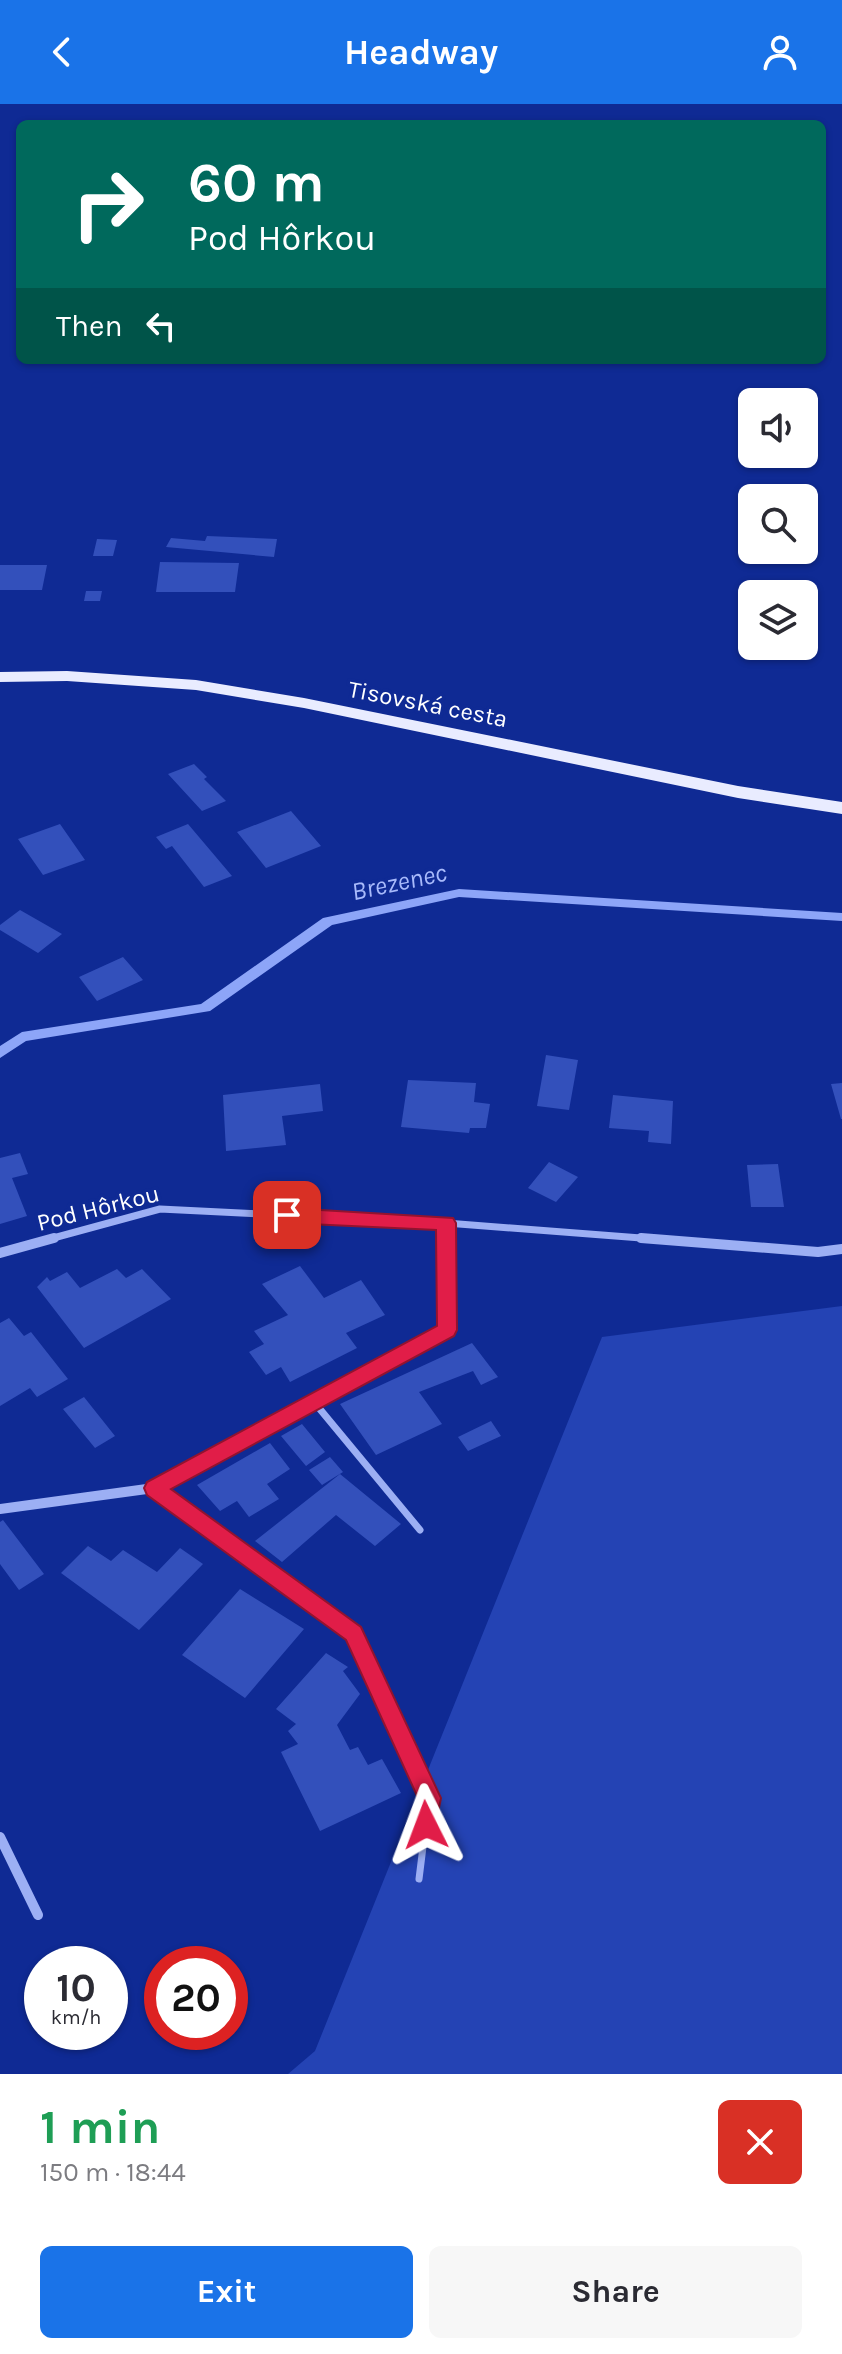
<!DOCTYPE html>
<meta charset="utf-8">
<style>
:root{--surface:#fff;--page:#f7f7f7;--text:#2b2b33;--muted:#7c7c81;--accent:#1a73e8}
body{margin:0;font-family:Karla,sans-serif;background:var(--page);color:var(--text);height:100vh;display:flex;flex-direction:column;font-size:30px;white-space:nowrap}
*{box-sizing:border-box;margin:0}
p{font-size:26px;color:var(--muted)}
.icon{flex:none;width:44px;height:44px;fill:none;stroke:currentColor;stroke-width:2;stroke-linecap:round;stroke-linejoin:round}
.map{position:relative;height:1970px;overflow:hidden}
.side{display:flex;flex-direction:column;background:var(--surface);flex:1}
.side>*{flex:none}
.top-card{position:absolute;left:16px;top:16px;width:810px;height:244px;border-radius:12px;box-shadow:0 2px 6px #0004;background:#00695c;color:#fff;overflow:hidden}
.controls{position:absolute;left:738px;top:284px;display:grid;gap:16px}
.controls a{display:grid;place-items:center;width:80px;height:80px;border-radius:12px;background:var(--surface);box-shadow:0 2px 6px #0004;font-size:40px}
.speed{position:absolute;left:24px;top:1842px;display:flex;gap:16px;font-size:40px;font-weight:700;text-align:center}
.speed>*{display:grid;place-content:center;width:104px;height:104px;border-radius:50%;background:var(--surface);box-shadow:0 2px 6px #0004;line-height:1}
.speed small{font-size:20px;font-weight:400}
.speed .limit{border:12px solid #d22;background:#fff;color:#111}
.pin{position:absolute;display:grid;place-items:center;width:68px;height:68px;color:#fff;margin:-34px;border-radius:16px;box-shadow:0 4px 12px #0006}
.me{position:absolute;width:88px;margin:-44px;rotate:357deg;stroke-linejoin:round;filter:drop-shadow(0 0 6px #0008)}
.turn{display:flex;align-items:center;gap:28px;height:168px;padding:0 40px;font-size:36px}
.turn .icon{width:104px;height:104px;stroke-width:2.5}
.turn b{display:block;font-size:56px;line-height:68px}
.then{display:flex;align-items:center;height:76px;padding:0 40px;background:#0003;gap:16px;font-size:30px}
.round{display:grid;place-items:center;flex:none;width:84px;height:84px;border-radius:12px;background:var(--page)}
.summary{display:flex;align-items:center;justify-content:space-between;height:136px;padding:0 40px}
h1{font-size:48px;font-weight:700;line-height:60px;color:#1e9e55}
.primary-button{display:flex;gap:16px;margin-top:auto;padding:16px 40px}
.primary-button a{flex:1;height:92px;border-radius:12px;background:var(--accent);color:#fff;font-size:32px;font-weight:700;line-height:92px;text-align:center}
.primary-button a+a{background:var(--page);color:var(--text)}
header{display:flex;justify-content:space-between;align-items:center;height:104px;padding:0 40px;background:var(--accent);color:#fff;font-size:36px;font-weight:700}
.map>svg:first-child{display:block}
</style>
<header><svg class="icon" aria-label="back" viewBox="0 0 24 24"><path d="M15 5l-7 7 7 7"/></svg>Headway<svg class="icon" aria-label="person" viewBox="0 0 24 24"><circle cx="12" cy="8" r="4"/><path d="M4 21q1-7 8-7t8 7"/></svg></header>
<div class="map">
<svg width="842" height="1970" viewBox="0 0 842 1970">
<rect width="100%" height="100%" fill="#0f2a94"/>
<!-- green -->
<path fill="#2443b4" d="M 842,1202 L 842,1970 L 288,1970 L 315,1947 L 602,1233 Z"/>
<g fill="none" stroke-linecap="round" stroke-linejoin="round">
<!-- stream -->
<path fill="#8da5f8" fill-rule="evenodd" d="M 459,785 L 842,809 L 842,817 L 459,793 L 332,821 L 210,907 L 26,937 L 0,954 L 0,942 L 22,928 L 201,900 L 323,814 Z"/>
</g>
<!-- building -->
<path fill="#3350bb" d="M 207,432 L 277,435 L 274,453 L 166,443 L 171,434 L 205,437 Z
M 97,435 L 117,436 L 113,452 L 93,452 Z
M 160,458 L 239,459 L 235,488 L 156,488 Z
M 0,461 L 47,461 L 42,486 L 0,486 Z
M 86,487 L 102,487 L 100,497 L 84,497 Z
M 194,660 L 207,673 L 204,675 L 226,697 L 202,707 L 168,670 Z
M 291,707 L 321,742 L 266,764 L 237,728 Z
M 60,720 L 85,756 L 43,771 L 18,735 Z
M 188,720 L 232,772 L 204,783 L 172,742 L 166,745 L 156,733 Z
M 20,806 L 62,830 L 38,849 L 0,826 L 0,821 Z
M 123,853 L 143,876 L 97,897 L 79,873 Z
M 546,951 L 578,956 L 569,1006 L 537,1002 Z
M 408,976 L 476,979 L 474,998 L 490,1000 L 486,1024 L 470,1024 L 469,1029 L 401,1023 Z
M 842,979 L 842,1015 L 841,1015 L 831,980 Z
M 320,980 L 323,1007 L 282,1012 L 286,1041 L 226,1047 L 223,991 Z
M 613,991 L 673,997 L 671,1040 L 648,1038 L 649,1027 L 609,1024 Z
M 20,1049 L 28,1070 L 12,1074 L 27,1112 L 0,1120 L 0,1054 Z
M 549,1058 L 578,1073 L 556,1098 L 528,1084 Z
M 778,1060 L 784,1103 L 751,1103 L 747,1061 Z
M 300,1162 L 324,1194 L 361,1176 L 385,1211 L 346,1229 L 357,1244 L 290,1278 L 281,1263 L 266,1271 L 249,1248 L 264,1240 L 254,1227 L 288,1211 L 262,1180 Z
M 117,1165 L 126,1174 L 142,1165 L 171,1195 L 84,1244 L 37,1183 L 47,1173 L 50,1177 L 67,1168 L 80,1184 Z
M 9,1214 L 24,1232 L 31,1228 L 68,1275 L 37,1293 L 30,1284 L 0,1302 L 0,1219 Z
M 472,1239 L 498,1273 L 481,1281 L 473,1267 L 419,1288 L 442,1320 L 376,1351 L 340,1300 Z
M 84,1293 L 115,1332 L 95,1344 L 63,1305 Z
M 491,1317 L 501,1332 L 468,1347 L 458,1333 Z
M 302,1320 L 325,1348 L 306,1362 L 281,1332 Z
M 270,1339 L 290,1365 L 267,1380 L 279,1395 L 249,1413 L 237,1397 L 220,1407 L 197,1381 Z
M 330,1353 L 343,1368 L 322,1381 L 309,1366 Z
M 340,1370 L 401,1420 L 375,1442 L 336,1411 L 282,1458 L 255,1437 Z
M 3,1416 L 44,1470 L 19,1486 L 0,1460 L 0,1418 Z
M 88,1442 L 111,1457 L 123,1446 L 157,1468 L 180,1444 L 203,1460 L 139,1526 L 61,1469 Z
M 240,1485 L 304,1525 L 245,1594 L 182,1551 Z
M 326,1549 L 348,1563 L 343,1567 L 360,1590 L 337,1621 L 350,1646 L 358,1643 L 368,1661 L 382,1655 L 401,1689 L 320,1727 L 281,1648 L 298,1640 L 288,1627 L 296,1620 L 276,1605 Z"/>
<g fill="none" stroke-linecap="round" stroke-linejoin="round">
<!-- service -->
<path stroke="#9caff4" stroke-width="7" d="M 314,1298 L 420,1426
M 154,1384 L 353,1529 L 429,1694 L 419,1775"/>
<!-- minor-far1 -->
<path stroke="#9caff4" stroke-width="7" d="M 446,1119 L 446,1136
M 46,1136 L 160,1105 L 446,1119 L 667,1136"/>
<!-- minor -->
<path stroke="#9caff4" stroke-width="10" d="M 641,1134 L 818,1148 L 842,1145
M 0,1149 L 54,1134
M 0,1405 L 154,1384 L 447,1226 L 446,1134
M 0,1733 L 38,1811"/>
<!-- primary -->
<path fill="#e9ecff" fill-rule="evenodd" d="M 67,567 L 196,576 L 304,594 L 738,682 L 842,698 L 842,710 L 738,694 L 304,604 L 196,586 L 67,577 L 0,578 L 0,568 Z"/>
</g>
<!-- route -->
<path fill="#e11d48" stroke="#92132f" stroke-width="2" d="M 287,1104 L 453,1114 L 456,1119 L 457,1226 L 454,1232 L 171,1385 L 361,1523 L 441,1694 L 434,1728 L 426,1732 L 418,1728 L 414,1721 L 418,1694 L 346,1536 L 147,1391 L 144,1384 L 147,1378 L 437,1222 L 436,1126 L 287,1119 L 280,1117 L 277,1111 L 280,1106 Z"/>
<g text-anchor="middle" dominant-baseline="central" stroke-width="7" stroke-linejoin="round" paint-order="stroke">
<!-- street labels -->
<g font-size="24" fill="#fff" stroke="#0f2a94">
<text transform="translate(428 600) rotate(11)">Tisovská cesta</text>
<text transform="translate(98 1104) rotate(-14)">Pod Hôrkou</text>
</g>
<!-- water labels -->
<g font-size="26" font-style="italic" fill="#a8bafb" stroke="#0f2a94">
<text transform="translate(399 778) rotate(-12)">Brezenec</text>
</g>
</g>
</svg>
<div class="controls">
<a><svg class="icon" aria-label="sound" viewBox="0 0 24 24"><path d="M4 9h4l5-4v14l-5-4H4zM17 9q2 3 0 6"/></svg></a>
<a><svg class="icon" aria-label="search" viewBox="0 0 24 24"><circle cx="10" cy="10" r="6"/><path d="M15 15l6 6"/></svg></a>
<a><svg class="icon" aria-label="layers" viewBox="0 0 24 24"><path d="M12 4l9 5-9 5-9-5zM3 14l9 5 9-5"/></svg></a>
</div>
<div class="speed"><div>10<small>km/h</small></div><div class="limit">20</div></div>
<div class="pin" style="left:287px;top:1111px;background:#d93025"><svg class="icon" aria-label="arrive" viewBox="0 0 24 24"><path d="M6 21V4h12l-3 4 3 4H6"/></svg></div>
<svg class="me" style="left:426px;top:1721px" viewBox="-20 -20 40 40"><path d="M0-17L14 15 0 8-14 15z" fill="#e11d48" stroke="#fff" stroke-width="4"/></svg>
<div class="top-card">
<div class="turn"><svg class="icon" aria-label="right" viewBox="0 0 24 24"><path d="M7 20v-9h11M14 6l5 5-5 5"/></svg><div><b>60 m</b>Pod Hôrkou</div></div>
<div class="then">Then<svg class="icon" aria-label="left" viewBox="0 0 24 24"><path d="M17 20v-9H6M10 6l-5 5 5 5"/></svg></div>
</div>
</div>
<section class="side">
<div class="summary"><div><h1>1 min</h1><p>150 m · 18:44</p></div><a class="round" style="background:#d93025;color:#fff"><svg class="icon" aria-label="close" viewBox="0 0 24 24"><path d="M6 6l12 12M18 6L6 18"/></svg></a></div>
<div class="primary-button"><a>Exit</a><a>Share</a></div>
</section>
